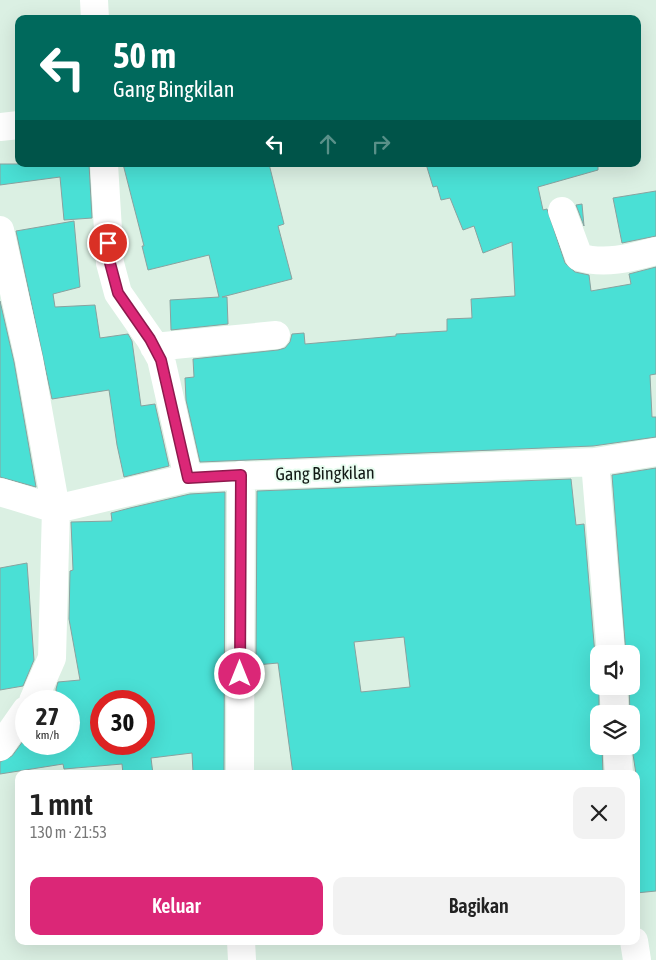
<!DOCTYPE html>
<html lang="id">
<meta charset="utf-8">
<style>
:root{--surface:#fff;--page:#f2f2f2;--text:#222;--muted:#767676;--accent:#db2777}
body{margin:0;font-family:"Asap Condensed",sans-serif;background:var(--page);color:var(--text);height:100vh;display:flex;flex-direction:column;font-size:19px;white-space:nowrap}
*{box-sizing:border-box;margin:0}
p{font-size:16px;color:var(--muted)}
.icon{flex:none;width:28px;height:28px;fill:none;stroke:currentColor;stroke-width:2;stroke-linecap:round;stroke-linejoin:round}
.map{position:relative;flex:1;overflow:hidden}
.side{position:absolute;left:15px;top:770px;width:625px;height:175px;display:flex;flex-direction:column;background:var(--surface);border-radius:10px;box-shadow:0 5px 20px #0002}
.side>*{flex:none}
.top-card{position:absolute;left:15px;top:15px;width:626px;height:152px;border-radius:10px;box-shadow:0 5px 20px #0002;background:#00695c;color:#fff;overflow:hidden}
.fabs{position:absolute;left:590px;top:645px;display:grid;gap:10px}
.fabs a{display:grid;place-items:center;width:50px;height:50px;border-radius:10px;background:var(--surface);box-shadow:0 5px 20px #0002;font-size:25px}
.speed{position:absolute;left:15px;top:690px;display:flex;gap:10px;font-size:25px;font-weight:700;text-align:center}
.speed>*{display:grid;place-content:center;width:65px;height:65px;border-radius:50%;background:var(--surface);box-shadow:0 5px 20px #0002;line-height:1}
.speed small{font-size:12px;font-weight:400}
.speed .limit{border:8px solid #d22;background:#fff;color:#111}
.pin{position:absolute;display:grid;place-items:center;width:42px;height:42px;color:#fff;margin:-21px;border:2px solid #fff;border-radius:50%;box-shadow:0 1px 5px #0007}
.me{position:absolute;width:55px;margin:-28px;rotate:0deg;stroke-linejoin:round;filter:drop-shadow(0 0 4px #0008)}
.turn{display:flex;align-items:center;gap:18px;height:105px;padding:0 15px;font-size:22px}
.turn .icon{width:65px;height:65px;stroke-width:2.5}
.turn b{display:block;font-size:35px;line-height:42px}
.lanes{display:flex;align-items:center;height:48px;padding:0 15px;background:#0003;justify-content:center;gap:25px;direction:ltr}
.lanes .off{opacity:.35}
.round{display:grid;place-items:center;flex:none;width:52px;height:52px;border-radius:10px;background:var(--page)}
.headline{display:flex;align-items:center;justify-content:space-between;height:85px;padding:0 15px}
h1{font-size:30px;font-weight:600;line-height:38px}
.primary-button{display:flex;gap:10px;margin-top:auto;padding:10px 15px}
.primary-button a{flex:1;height:58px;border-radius:10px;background:var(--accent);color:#fff;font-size:20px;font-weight:600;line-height:58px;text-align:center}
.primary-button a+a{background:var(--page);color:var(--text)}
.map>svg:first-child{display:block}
</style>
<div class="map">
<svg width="656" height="960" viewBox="0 0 656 960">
<rect width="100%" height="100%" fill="#dbf0e3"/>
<!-- building -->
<path fill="#4ae0d5" stroke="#89a29f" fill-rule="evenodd" d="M 0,164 L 89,164 L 92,218 L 64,220 L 60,177 L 0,185 Z
M 123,164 L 269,164 L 284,224 L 278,226 L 292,279 L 222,297 L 227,297 L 228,324 L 171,330 L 170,300 L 219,297 L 209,255 L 148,270 L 142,246 L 144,246 Z
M 426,164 L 598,164 L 598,170 L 538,187 L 543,210 L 547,209 L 565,263 L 575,272 L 589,275 L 591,291 L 631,284 L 629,274 L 656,267 L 656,374 L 650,375 L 652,417 L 656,417 L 656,437 L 593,446 L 200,462 L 186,400 L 185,378 L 194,377 L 193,359 L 278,350 L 285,348 L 290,342 L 292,334 L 304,333 L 305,344 L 396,336 L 396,334 L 447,331 L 447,319 L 472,318 L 471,299 L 515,296 L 512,242 L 483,253 L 474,226 L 463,230 L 450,198 L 441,200 L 437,186 L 433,187 Z
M 656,191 L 656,236 L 622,243 L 613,198 Z
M 582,204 L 584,226 L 576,205 Z
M 74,221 L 80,287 L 53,294 L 55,307 L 95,305 L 100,338 L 128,334 L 132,341 L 141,406 L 155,404 L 169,466 L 124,477 L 117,445 L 109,390 L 52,399 L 16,231 Z
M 0,301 L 14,362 L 36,487 L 0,477 Z
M 656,468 L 656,891 L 636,893 L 636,774 L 631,741 L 629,686 L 631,686 L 631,654 L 626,654 L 612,475 Z
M 571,479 L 576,525 L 584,524 L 595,655 L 599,663 L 599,746 L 602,746 L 603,774 L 293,774 L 278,663 L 256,665 L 257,491 ZM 404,637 L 410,687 L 361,692 L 354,642 Z
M 225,492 L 224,771 L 193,772 L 192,753 L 151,758 L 153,774 L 123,774 L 122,764 L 64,769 L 63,764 L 0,774 L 0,762 L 12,756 L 26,737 L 26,744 L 69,744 L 69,701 L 57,701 L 56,689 L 58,682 L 80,680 L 69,619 L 70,571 L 73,570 L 71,522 L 112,521 L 111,513 L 130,508 L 190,494 ZM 101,701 L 144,701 L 144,744 L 101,744 Z
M 27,563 L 34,660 L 23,686 L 0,690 L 0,568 Z"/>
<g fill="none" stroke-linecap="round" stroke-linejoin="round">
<!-- minor -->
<path stroke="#fff" stroke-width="28" d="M 94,0 L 95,19
M 0,127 L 19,125
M 104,164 L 110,263 L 118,293 L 150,339 L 161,359 L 188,478
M 562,211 L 579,257 C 604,265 630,258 656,251
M 0,230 L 29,359 L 56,509 L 52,658 L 33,701
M 154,347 L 276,335
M 595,462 L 611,654
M 0,492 L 56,509 L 188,478 L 595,462 L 656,452
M 613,686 L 615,714
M 617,746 L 619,774
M 0,747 L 26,710
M 240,774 L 241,475
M 241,941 L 242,960
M 634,941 L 637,960"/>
</g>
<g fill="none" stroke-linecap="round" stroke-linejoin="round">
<defs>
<path id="route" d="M 108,243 L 110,263 L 118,293 L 150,339 L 161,360 L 188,478 L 241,475 L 240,674"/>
</defs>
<!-- route casing -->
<use href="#route" stroke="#8e194d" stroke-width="12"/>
<!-- route -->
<use href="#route" stroke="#db2777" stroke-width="9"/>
</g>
<g text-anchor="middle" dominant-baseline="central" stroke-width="4" stroke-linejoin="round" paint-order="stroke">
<!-- street labels -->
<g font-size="18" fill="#121915" stroke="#e8fdf0">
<text transform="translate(325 473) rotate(-1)">Gang Bingkilan</text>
</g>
</g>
</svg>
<div class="fabs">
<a><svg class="icon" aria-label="sound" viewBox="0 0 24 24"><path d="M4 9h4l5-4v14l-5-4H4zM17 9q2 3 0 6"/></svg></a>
<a><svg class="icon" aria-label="layers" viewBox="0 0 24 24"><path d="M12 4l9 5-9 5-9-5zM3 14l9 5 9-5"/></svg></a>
</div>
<div class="speed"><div>27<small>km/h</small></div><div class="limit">30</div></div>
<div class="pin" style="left:108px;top:243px;background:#d93025"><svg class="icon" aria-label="arrive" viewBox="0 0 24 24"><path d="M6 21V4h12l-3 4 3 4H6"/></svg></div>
<svg class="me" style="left:240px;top:674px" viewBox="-20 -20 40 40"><circle r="17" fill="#db2777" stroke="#fff" stroke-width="3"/><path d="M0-11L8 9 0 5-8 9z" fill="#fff"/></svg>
<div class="top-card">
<div class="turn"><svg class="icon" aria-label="left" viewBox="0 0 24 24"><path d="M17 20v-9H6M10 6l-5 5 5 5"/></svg><div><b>50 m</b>Gang Bingkilan</div></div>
<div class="lanes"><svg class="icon" aria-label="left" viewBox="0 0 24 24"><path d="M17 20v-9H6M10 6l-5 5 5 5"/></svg><svg class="icon off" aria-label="ahead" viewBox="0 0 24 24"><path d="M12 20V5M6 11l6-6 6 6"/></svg><svg class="icon off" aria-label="right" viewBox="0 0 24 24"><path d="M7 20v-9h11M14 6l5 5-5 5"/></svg></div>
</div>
<section class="side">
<div class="headline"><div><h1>1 mnt</h1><p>130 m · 21:53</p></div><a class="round"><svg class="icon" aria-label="close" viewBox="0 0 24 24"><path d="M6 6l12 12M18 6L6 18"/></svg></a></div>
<div class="primary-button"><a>Keluar</a><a>Bagikan</a></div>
</section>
</div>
